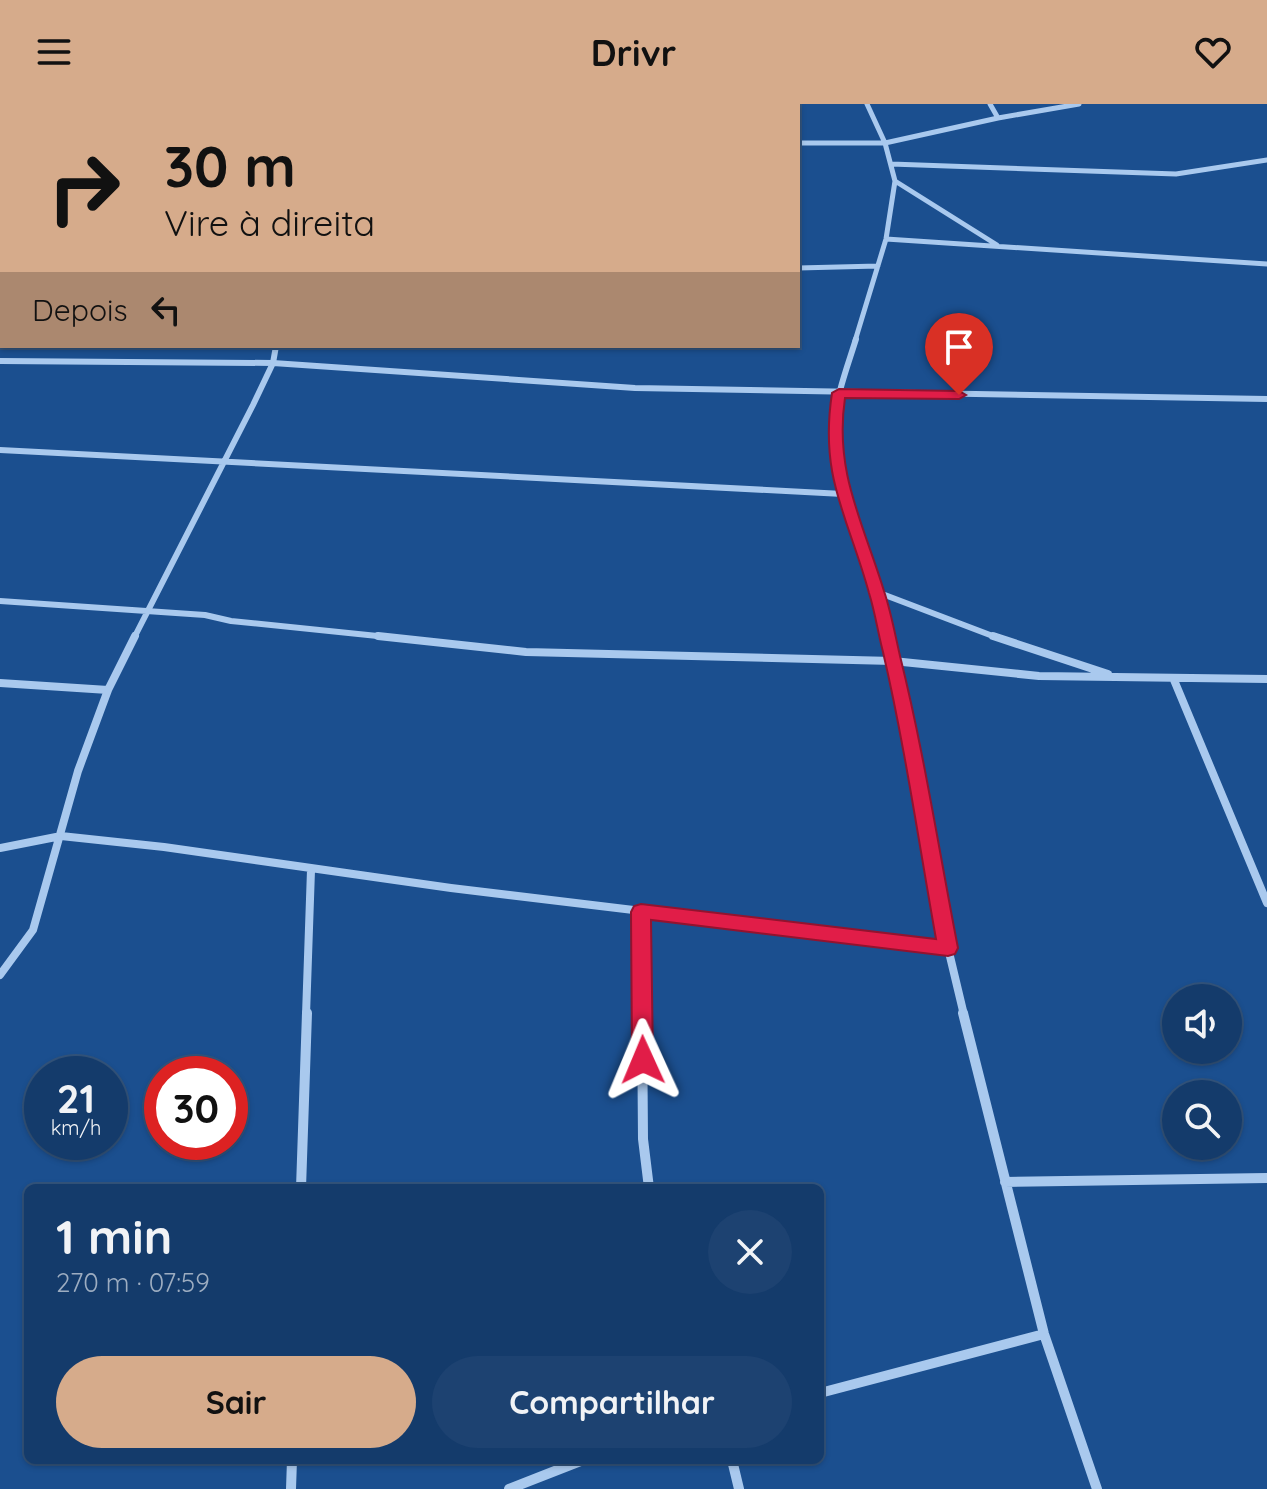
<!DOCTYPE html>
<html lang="pt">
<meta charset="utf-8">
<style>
:root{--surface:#143b6b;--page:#1d4271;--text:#f1f3f6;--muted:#9dadc1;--line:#33557e;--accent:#d6ab8b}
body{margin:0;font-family:Quicksand,sans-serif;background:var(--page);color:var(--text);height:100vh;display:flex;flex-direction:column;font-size:30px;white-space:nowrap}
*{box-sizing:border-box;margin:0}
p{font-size:26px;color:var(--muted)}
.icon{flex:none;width:44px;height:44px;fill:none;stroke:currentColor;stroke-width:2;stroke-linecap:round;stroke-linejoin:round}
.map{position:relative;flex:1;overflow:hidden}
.details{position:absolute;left:24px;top:1080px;width:800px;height:280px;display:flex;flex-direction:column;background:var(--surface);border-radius:12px;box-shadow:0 2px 6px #0004,0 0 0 2px var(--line)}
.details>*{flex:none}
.banner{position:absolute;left:0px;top:0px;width:800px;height:244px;box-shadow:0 2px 6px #0004,0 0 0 2px var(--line);background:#d6ab8b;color:#111;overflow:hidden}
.controls{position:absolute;left:1162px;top:880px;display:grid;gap:16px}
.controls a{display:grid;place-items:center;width:80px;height:80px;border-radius:50%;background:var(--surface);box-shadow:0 2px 6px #0004,0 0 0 2px var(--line);font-size:40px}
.speed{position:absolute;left:24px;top:952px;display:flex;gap:16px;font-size:40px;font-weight:700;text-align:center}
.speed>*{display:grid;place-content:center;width:104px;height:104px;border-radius:50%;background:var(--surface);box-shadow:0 2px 6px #0004,0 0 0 2px var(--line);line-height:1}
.speed small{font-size:20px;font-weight:400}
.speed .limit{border:12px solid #d22;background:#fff;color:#111}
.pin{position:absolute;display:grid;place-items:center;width:68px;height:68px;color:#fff;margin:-82px -34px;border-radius:50% 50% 50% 0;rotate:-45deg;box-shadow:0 0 8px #0007}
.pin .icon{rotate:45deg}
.me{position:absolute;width:88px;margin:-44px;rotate:359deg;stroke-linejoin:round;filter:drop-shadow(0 0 6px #0008)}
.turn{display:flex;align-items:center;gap:28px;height:168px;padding:0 32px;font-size:36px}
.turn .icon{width:104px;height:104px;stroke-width:2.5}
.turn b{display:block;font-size:56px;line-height:68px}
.then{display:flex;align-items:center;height:76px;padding:0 32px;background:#0003;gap:16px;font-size:30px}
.round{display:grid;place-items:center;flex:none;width:84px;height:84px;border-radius:42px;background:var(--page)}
.headline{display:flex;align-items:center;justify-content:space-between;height:136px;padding:0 32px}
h1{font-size:48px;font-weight:800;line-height:60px}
.action{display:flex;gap:16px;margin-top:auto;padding:16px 32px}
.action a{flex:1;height:92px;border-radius:48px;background:var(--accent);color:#111;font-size:32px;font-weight:800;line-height:92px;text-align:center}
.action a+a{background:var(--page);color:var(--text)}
header{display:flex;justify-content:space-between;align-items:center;height:104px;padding:0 32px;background:var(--accent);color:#111;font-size:36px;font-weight:800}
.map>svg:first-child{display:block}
</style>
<header><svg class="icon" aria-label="menu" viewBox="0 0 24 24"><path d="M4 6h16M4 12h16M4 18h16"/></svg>Drivr<svg class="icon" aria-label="heart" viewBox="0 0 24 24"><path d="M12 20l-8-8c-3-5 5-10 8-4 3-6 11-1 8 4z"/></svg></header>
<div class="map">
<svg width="1267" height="1385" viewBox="0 0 1267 1385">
<rect width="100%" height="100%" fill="#1b4f8f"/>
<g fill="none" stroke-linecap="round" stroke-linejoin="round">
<!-- minor-far3 -->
<path stroke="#a9c9ee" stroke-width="5" d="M 998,14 L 1079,0
M 798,39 L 885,39 L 998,14 L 990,0
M 891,60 L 1176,70 L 1267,56
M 895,77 L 997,141
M 886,135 L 1267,160
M 798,164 L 878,162
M 855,237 L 886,135 L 895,77 L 885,39 L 867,0"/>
<!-- minor-far2 -->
<path stroke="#a9c9ee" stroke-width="6" d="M 856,235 C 847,264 835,294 834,325 C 832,382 860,433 876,486 C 881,502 884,518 888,534
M 0,257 L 273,259 L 635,284 L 1267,295
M 0,346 L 843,390
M 877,488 L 998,534
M 0,497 L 205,511 L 231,517 L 397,534
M 134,534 L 253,301 L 273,259 L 276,242"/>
<!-- minor-far1 -->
<path stroke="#a9c9ee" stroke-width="8" d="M 378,532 L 526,548 L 893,557 L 1039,572 L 1267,575
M 887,532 L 948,844 L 964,911
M 993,532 L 1108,570
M 1174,576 L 1267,799
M 0,579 L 108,586
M 0,744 L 61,732 L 164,743 L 451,784 L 948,844
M 641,808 L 642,911
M 0,871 L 33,826 L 78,667 L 108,586 L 135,532
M 306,911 L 311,766"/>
<!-- minor -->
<path stroke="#a9c9ee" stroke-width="10" d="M 642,909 L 643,1035 L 649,1084
M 963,909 L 1044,1230 L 1097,1385
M 1005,1078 L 1267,1074
M 301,1084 L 307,909
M 820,1289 L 1044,1230
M 732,1356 L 739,1385
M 291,1385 L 292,1356
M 509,1385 L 583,1356"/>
</g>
<!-- route -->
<path fill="#e11d48" stroke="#92132f" stroke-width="2" d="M 839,285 L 959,287 L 966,291 L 959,295 L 845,294 C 834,368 863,418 884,487 C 891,508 895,530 900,552 C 924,648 939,747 958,844 L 955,850 L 948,852 L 651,816 L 653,956 L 650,963 L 643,965 L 635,963 L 632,956 L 631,808 L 634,802 L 641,800 L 936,835 C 919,740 905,643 883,548 C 878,529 875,508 869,489 C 848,412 819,374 832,289 Z"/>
</svg>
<div class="controls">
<a><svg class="icon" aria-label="sound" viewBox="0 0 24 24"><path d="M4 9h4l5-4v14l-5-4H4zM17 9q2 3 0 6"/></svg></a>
<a><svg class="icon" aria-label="search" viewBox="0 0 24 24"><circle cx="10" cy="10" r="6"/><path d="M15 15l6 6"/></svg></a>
</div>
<div class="speed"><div>21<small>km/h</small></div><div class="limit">30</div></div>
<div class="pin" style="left:959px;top:291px;background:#d93025"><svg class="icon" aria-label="arrive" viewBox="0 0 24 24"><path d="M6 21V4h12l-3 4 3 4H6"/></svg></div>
<svg class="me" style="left:643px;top:956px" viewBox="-20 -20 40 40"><path d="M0-17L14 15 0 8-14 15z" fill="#e11d48" stroke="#fff" stroke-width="4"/></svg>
<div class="banner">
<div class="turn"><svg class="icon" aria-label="right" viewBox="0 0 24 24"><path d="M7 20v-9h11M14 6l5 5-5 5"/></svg><div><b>30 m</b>Vire à direita</div></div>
<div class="then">Depois<svg class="icon" aria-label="left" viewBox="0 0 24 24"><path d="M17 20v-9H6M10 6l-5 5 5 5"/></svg></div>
</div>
<section class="details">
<div class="headline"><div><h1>1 min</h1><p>270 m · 07:59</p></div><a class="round"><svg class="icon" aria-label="close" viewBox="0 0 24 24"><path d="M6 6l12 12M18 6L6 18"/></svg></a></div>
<div class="action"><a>Sair</a><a>Compartilhar</a></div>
</section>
</div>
